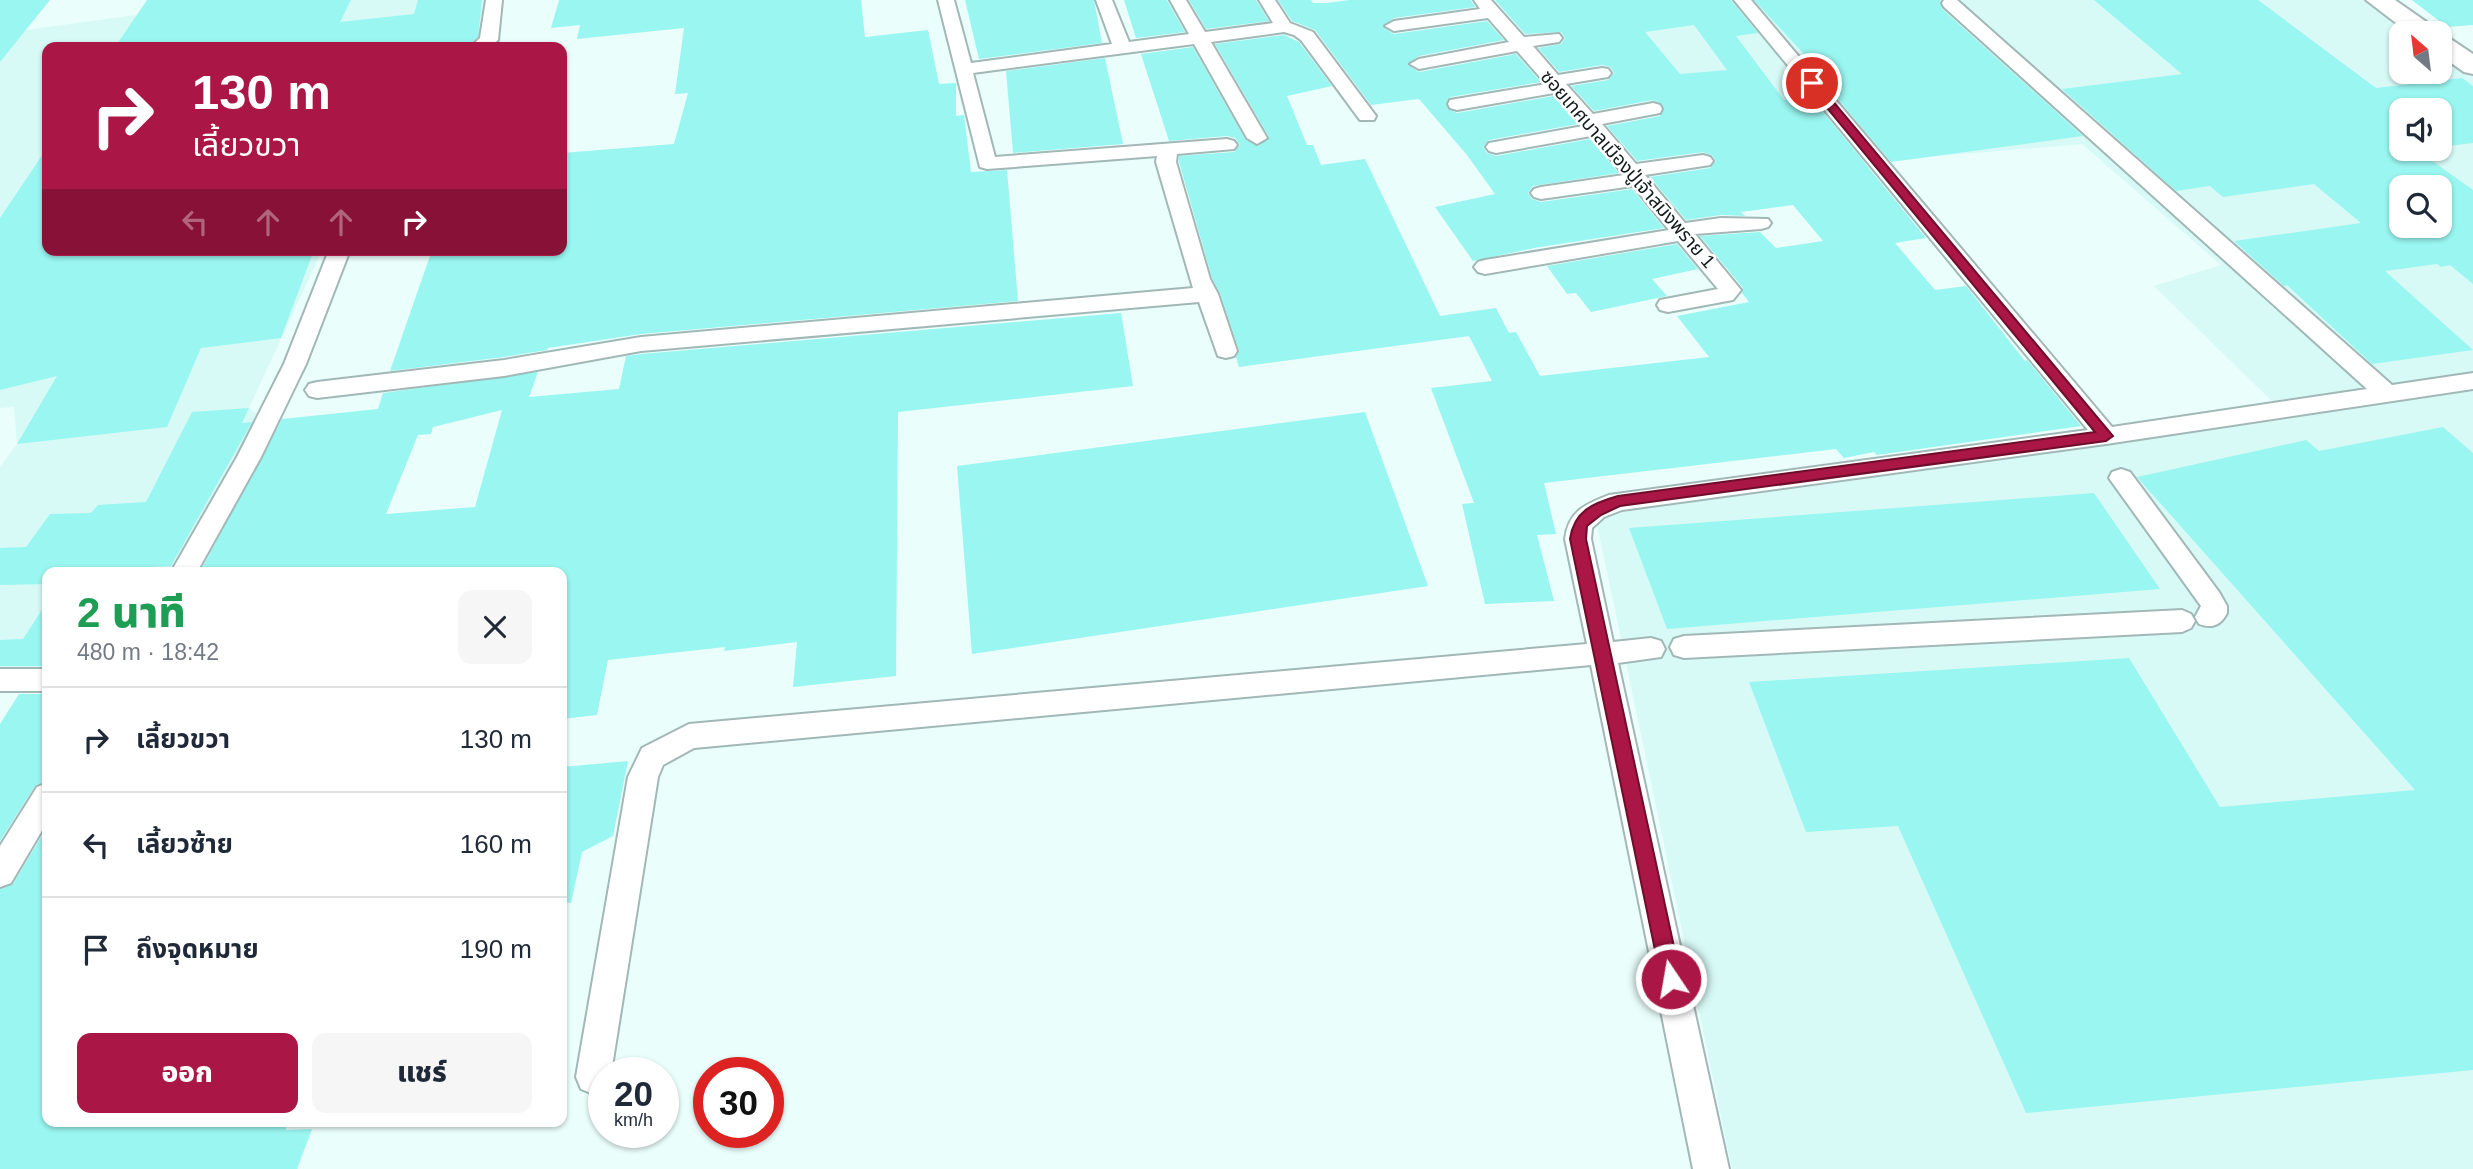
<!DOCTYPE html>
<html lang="th">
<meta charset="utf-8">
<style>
:root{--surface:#fff;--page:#f6f6f7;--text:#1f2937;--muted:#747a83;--line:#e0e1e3;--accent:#aa1645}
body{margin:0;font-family:Arial,"Noto Sans Thai",sans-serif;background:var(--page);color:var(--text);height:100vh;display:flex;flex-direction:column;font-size:26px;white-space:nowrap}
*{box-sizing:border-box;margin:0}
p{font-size:23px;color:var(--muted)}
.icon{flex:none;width:38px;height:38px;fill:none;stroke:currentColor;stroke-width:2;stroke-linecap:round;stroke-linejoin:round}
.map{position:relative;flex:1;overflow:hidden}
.drawer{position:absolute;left:42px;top:567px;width:525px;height:560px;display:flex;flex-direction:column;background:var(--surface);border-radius:14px;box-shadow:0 2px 5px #0004}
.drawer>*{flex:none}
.guide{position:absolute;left:42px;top:42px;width:525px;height:214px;border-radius:14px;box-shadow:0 2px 5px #0004;background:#aa1645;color:#fff;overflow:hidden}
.needle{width:46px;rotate:332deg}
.fabs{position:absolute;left:2389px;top:21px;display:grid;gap:14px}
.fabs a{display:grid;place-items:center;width:63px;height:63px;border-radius:14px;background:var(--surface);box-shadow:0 2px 5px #0004;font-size:35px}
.speed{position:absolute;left:588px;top:1057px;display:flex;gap:14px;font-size:35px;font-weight:700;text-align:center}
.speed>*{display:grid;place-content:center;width:91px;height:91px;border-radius:50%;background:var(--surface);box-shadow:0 2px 5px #0004;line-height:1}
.speed small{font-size:18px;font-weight:400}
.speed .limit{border:10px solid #d22;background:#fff;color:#111}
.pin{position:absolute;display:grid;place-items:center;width:60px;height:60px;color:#fff;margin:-30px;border:4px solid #fff;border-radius:50%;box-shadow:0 2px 7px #0007}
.me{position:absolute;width:77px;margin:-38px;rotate:348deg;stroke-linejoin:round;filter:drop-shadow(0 0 5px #0008)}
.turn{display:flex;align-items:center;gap:24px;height:147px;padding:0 35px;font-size:32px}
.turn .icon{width:91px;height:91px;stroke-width:2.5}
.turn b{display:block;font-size:49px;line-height:60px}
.lanes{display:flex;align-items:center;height:66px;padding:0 35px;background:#0003;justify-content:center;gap:35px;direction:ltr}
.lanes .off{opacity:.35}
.round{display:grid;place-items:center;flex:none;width:74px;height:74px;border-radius:14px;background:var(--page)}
.overview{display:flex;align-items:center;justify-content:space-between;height:119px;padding:0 35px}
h1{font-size:42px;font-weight:800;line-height:52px;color:#1e9e55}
.cta{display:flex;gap:14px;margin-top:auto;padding:14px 35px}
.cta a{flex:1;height:80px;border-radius:14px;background:var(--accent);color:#fff;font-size:28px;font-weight:800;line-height:80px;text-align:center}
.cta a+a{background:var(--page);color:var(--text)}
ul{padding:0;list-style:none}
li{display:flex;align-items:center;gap:21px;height:105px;padding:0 35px;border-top:2px solid var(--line)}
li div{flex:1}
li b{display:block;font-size:26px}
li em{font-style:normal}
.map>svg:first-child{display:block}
</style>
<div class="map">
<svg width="2473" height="1169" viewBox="0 0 2473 1169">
<rect width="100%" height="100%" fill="#eafefc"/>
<!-- built -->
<path fill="#d7faf7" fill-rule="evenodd" d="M 245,0 L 488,0 L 481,47 L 47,47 L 47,250 L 322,250 L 249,408 L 260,416 L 168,572 L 47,572 L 47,680 L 0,679 L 0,467 L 17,444 L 14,407 L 0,408 L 0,60 L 26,30 Z
M 1561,0 L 2366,0 L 2414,33 L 2401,33 L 2401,72 L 2440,72 L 2440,51 L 2473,75 L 2473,1169 L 1732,1169 L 1595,515 L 2290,419 L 2154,286 L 2221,265 L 2082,144 L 1720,174 L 1678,134 ZM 2401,110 L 2440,110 L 2440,149 L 2401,149 ZM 2401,187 L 2440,187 L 2440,226 L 2401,226 Z"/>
<!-- building -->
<path fill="#9af6f0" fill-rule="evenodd" d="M 0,0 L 50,0 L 0,62 Z
M 147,0 L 351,0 L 340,22 L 414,14 L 418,0 L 482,0 L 478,37 L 470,44 L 443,47 L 115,47 Z
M 559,0 L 861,0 L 865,37 L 928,30 L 939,84 L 956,83 L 956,116 L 964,115 L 971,172 L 1007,170 L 1018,301 L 641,334 L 548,348 L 547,350 L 504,357 L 390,371 L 432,250 L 562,250 L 562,153 L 674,144 L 688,93 L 675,94 L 684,28 L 577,39 L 580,25 L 551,28 Z
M 965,0 L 1094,0 L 1102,43 L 979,59 Z
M 1124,0 L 1167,0 L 1185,32 L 1136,38 Z
M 1189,0 L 1256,0 L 1269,21 L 1206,29 Z
M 1278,0 L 1311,0 L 1313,3 L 1327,3 L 1350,0 L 1471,0 L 1475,7 L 1394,18 L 1383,27 L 1394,34 L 1487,21 L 1504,40 L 1419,56 L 1408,65 L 1419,72 L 1516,54 L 1541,82 L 1450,97 L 1446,103 L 1448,109 L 1457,113 L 1553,96 L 1578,124 L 1489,140 L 1483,147 L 1487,153 L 1496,156 L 1590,139 L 1619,173 L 1533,186 L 1528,193 L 1532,199 L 1541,202 L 1632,189 L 1664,228 L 1534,248 L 1473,261 L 1435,207 L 1495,194 L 1467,155 L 1419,99 L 1371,105 L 1315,30 L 1292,21 Z
M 1495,0 L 1731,0 L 1758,33 L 1736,36 L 1784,100 L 1810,96 L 1926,238 L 1895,243 L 1935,290 L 1966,286 L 2025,361 L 2027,360 L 2081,426 L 1877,455 L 1874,452 L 1844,458 L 1836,449 L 1544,483 L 1556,534 L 1537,535 L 1554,601 L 1485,604 L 1462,504 L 1474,503 L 1431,388 L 1492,381 L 1469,336 L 1239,367 L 1236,357 L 1239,350 L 1220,293 L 1212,278 L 1179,162 L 1179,156 L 1234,152 L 1240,145 L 1235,138 L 1227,136 L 1169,141 L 1141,54 L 1193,47 L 1245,139 L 1258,146 L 1269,137 L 1215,44 L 1284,35 L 1299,42 L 1332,86 L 1287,96 L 1307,145 L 1313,145 L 1321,165 L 1365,159 L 1440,316 L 1496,308 L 1509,333 L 1516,332 L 1540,376 L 1709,357 L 1677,316 L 1749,302 L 1742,293 L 1743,288 L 1700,236 L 1760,232 L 1776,248 L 1823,241 L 1793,205 L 1741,212 L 1745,216 L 1721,215 L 1686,220 L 1650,177 L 1710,168 L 1716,161 L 1712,155 L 1703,152 L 1637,161 L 1607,126 L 1660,116 L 1664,110 L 1662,104 L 1653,100 L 1594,111 L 1571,86 L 1608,80 L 1614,73 L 1610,67 L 1602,65 L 1559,72 L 1538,48 L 1561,44 L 1565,38 L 1561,32 L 1525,34 ZM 1694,25 L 1727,70 L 1680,74 L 1645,32 Z
M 1754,0 L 1940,0 L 1942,9 L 2083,136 L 1891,162 L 1833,93 L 1839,92 Z
M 2094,0 L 2258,0 L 2376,88 L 2462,78 L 2473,86 L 2473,143 L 2440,147 L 2440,110 L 2401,110 L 2401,149 L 2424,149 L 2417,150 L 2473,190 L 2473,284 L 2450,265 L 2441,267 L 2437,264 L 2385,271 L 2473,350 L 2372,364 L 2287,285 L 2284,286 L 2234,241 L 2361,223 L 2314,184 L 2223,197 L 2210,186 L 2176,191 L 2062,89 L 2182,74 ZM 2401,187 L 2440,187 L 2440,226 L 2401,226 Z
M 2412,0 L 2473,0 L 2473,25 L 2447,27 Z
M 1105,58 L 1123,144 L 1013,153 L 1006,71 Z
M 47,148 L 47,250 L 314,250 L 281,338 L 201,348 L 167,427 L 17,444 L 57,376 L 0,390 L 0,218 Z
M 1677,244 L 1698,269 L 1652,279 L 1667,296 L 1591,312 L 1576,293 L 1567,294 L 1547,266 Z
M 1121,313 L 1133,386 L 898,412 L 896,676 L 793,687 L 797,642 L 724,651 L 725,647 L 608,660 L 597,715 L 562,719 L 562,572 L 200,572 L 282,419 L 378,409 L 383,393 L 538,372 L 529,397 L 619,389 L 626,356 L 641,354 ZM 502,410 L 475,507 L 386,514 L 418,435 L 431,434 L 433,427 Z
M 249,408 L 242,423 L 252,422 L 171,566 L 47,572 L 47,584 L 0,585 L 0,548 L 26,547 L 50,514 L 91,513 L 98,505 L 146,502 L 192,412 Z
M 1365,412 L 1428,586 L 972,654 L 957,466 Z
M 2443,427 L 2473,453 L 2473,1070 L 2026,1113 L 1898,826 L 1806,832 L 1749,682 L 2129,658 L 2220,807 L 2415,790 L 2137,477 L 2306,440 L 2319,451 Z
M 2094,493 L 2160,589 L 1667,629 L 1629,528 Z
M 47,602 L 47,666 L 0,666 L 0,640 L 23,639 Z
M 19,694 L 47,694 L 47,781 L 35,786 L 0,841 L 0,724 Z
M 628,761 L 613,836 L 582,852 L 571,903 L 562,902 L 562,767 Z
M 47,827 L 47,1122 L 286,1122 L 286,1130 L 312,1129 L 297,1169 L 0,1169 L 0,889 L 13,884 Z"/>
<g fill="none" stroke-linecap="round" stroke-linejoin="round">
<defs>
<path id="street" d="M 486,0 L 502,0 L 498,40 L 490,47 L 470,47 L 480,38 Z
M 938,0 L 954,0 L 971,63 L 1112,44 L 1096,0 L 1112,0 L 1129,42 L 1189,34 L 1170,0 L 1186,0 L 1205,32 L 1273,23 L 1259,0 L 1275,0 L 1290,23 L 1313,32 L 1376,116 L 1374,120 L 1360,120 L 1301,40 L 1294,35 L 1284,32 L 1211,42 L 1267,138 L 1257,144 L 1247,138 L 1194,44 L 973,73 L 995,157 L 1227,139 L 1234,141 L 1237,145 L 1234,149 L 1177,154 L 1176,162 L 1210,279 L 1218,294 L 1237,351 L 1234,356 L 1226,358 L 1218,356 L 1199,302 L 641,351 L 504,376 L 317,398 L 309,396 L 305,390 L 309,384 L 317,382 L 504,360 L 641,337 L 1193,288 L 1156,162 L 1157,156 L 987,169 L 980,167 Z
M 1474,0 L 1491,0 L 1524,37 L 1559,34 L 1562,38 L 1559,42 L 1533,46 L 1558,75 L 1602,68 L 1608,69 L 1611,73 L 1608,77 L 1566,84 L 1593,114 L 1653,103 L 1660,105 L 1662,109 L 1660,113 L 1602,124 L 1636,164 L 1703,155 L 1710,157 L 1713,161 L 1710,165 L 1645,175 L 1685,223 L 1721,218 L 1768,219 L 1771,223 L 1768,227 L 1761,229 L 1695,234 L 1741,290 L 1733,300 L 1668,312 L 1660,310 L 1657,305 L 1660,300 L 1718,289 L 1678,241 L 1485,274 L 1478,272 L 1474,267 L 1478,262 L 1485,260 L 1669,230 L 1633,186 L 1541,199 L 1534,197 L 1531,193 L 1534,189 L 1541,187 L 1624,175 L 1591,136 L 1496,153 L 1489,151 L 1486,147 L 1489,143 L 1583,126 L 1554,93 L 1457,110 L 1450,108 L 1448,104 L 1450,100 L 1546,84 L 1517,51 L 1419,69 L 1410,64 L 1419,59 L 1509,42 L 1488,18 L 1394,31 L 1385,26 L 1394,21 L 1480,9 Z
M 1734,0 L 1751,0 L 2112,427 L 2367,389 L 1944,7 L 1942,3 L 1944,0 L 1957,0 L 2392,385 L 2473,373 L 2473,389 L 2106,444 L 1622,510 L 1604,517 L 1592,528 L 1591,539 L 1613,642 L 1651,638 L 1661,641 L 1665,649 L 1661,657 L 1618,663 L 1729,1169 L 1693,1169 L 1591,665 L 694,748 L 663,765 L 658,777 L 611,1073 L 604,1073 L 604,1090 L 593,1094 L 581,1089 L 576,1077 L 628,777 L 642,748 L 689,724 L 1587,644 L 1565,539 C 1569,510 1585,505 1609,495 L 2088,430 Z
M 329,250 L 350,250 L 306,364 L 261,457 L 197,572 L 171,572 L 237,457 L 284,364 Z
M 2121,469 L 2130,472 L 2219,592 L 2227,606 L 2227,613 C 2221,625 2212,629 2199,624 L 2195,617 L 2201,606 L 2109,478 L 2112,472 Z
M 2182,610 L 2191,614 L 2195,621 L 2191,628 L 2182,632 L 1684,658 L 1674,655 L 1670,647 L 1674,639 L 1684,636 Z
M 0,669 L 47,669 L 47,691 L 0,691 Z
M 47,783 L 47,822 L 11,883 L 0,887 L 0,846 L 37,787 Z"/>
<path id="secondary" d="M 2366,0 L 2395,0 L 2435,28 L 2439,33 L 2409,33 Z
M 2440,35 L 2449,38 L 2473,54 L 2473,74 L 2464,72 L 2440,55 Z"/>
</defs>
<!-- street casing -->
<use href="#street" stroke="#a1b8b6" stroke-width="4"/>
<!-- secondary casing -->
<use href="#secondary" stroke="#a1b8b6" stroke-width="4"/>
<!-- street -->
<use href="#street" fill="#fff" fill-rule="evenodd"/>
<!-- secondary -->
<use href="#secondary" fill="#fff" fill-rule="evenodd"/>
</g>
<!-- route -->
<path fill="#aa1645" stroke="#6e0e2d" stroke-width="2" d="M 1808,81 L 1816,81 L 2113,436 L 2106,441 L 1620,506 L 1601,515 L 1587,526 L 1586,539 L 1681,979 L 1678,985 L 1671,988 L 1664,985 L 1661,979 L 1570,539 C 1574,511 1593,503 1618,496 L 2095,432 L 1808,85 Z"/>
<g text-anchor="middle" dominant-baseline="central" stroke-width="5" stroke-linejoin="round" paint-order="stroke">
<!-- far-street labels -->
<g font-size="19" fill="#131c1c" stroke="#fff">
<text transform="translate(1628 169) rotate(49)">ซอยเทศบาลเมืองปู่เจ้าสมิงพราย 1</text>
</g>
</g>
</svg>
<div class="fabs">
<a><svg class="needle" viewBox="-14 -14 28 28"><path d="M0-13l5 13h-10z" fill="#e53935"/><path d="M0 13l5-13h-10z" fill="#747a83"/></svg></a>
<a><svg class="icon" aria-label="sound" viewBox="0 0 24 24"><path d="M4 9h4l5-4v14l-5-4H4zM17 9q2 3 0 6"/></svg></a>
<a><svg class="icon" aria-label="search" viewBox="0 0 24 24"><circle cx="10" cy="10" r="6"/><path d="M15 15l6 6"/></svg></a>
</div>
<div class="speed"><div>20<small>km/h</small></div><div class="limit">30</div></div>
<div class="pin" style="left:1812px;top:83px;background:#d93025"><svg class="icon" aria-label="arrive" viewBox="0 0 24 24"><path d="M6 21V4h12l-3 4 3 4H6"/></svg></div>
<svg class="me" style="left:1671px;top:979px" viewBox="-20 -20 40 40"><circle r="17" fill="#aa1645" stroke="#fff" stroke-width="3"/><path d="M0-11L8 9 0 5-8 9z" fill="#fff"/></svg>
<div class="guide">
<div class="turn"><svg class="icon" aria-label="right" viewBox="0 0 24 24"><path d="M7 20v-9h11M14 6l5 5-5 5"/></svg><div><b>130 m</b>เลี้ยวขวา</div></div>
<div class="lanes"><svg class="icon off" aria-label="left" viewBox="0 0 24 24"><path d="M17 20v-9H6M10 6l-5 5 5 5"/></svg><svg class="icon off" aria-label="ahead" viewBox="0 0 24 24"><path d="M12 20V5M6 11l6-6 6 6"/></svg><svg class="icon off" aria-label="ahead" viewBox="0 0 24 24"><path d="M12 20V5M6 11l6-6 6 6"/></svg><svg class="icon" aria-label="right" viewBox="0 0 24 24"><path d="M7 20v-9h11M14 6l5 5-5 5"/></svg></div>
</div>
<section class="drawer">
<div class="overview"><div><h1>2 นาที</h1><p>480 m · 18:42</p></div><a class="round"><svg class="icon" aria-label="close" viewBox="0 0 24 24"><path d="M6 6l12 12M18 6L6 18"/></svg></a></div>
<ul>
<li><svg class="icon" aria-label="right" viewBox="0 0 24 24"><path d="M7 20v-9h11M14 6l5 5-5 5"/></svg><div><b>เลี้ยวขวา</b></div><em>130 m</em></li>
<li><svg class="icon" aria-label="left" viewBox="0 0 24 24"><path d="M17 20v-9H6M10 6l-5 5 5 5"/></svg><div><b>เลี้ยวซ้าย</b></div><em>160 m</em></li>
<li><svg class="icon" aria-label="arrive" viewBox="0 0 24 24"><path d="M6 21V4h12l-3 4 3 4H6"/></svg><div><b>ถึงจุดหมาย</b></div><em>190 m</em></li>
</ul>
<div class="cta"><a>ออก</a><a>แชร์</a></div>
</section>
</div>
